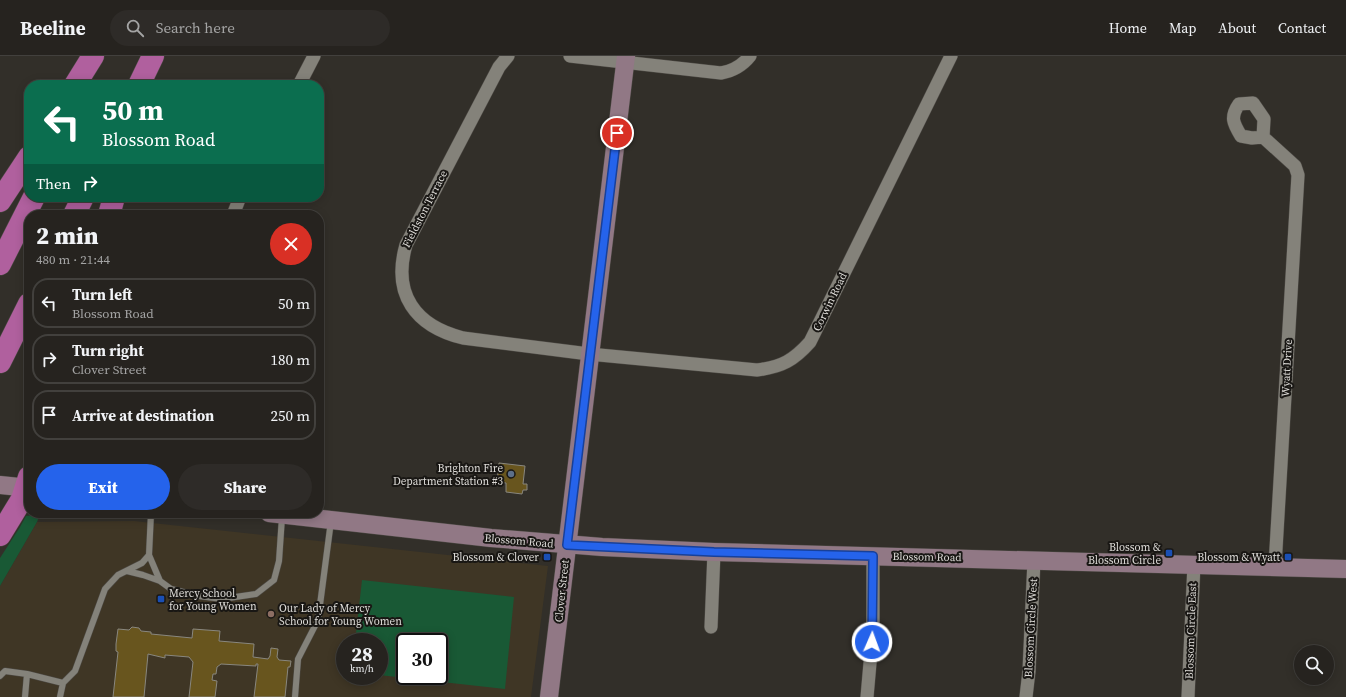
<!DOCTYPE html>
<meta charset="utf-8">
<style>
:root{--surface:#26231f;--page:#2e2b28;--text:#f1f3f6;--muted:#a4a4a4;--line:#42403d;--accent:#2563eb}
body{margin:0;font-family:"Source Serif 4",serif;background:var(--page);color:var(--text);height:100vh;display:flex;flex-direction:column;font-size:15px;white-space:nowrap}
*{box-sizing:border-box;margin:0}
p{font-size:13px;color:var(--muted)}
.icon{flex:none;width:22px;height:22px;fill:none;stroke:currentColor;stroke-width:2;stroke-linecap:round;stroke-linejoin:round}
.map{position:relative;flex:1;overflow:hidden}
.sheet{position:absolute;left:24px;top:154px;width:300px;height:308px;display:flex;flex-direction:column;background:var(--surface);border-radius:16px;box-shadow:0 2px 10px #0003,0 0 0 1px var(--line)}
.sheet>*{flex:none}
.banner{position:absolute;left:24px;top:24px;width:300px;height:122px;border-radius:16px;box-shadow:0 2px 10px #0003,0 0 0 1px var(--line);background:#0b6e4f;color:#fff;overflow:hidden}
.fabs{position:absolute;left:1294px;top:589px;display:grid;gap:8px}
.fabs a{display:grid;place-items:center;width:40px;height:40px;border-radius:50%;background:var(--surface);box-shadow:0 2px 10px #0003,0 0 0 1px var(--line);font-size:20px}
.speed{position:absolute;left:336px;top:577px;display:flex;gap:8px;font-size:20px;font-weight:700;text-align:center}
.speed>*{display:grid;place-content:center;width:52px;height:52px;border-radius:50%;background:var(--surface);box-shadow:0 2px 10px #0003,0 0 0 1px var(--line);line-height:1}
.speed small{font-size:10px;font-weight:400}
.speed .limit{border:2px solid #111;border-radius:6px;background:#fff;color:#111}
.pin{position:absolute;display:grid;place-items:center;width:34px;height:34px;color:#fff;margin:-17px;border:2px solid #fff;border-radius:50%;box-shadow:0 1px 4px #0007}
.me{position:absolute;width:44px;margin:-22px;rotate:2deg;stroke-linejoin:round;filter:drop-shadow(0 0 3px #0008)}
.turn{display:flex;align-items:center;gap:14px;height:84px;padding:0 12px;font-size:18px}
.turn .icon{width:52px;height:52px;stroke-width:2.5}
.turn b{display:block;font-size:28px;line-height:34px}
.then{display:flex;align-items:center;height:38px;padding:0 12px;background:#0003;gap:8px;font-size:15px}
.round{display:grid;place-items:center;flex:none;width:42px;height:42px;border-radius:21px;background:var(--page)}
.summary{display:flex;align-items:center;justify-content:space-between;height:68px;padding:0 12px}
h1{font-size:24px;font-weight:800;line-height:30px}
.action{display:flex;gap:8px;margin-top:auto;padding:8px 12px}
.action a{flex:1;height:46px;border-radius:24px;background:var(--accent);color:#fff;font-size:16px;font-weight:800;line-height:46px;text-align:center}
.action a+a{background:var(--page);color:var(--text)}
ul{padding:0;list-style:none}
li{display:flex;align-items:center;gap:12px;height:50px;margin:0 8px 6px;padding:0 4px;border:2px solid var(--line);border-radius:16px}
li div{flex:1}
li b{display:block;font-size:15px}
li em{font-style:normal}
header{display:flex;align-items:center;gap:24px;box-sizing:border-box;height:56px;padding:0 20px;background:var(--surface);border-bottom:1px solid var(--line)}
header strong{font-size:19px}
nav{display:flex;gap:22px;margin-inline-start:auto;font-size:14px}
.search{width:280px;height:36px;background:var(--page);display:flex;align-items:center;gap:10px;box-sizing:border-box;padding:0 14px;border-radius:22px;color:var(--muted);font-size:15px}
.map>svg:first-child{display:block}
</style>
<header>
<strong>Beeline</strong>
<div class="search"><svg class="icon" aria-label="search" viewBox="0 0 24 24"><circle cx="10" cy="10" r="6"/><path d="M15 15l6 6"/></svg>Search here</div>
<nav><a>Home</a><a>Map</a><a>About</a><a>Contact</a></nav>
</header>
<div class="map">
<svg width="1346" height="641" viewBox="0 0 1346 641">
<rect width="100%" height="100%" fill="#322f29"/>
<!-- education -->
<path fill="#3f3625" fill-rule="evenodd" d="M 134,465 L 548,510 L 531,641 L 0,641 L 0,530 L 37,466 ZM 345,586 L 379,586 L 379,620 L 345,620 ZM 405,586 L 439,586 L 439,620 L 405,620 Z"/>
<!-- green -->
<path fill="#195935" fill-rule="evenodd" d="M 40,458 L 37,466 L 0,530 L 0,502 L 20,471 L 26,460 Z
M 362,524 L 514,541 L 505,633 L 379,619 L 379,586 L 355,586 ZM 405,586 L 439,586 L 439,620 L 405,620 Z"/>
<!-- building -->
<path fill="#68551e" stroke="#89877f" d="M 499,407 L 525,410 L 523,428 L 527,428 L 527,434 L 523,434 L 522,438 L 506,436 L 506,427 L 497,426 Z
M 132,571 L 139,572 L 141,575 L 151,576 L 151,578 L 192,582 L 193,573 L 220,575 L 219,585 L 254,588 L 253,601 L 268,603 L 270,600 L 271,592 L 278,593 L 277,601 L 279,604 L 291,605 L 290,611 L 288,611 L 285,641 L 254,641 L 258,608 L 256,608 L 256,610 L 221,608 L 217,611 L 216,618 L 213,618 L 212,624 L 217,625 L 215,641 L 189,641 L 193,606 L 189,601 L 165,599 L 165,602 L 148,598 L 144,641 L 113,641 L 118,596 L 116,595 L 116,588 L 118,573 L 129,574 Z"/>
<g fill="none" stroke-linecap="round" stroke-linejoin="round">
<defs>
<path id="lane" d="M 151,457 L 149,499 L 160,525 L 171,533 L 199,540 L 222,543 L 256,538 L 274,524 L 279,505 L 282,461
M 127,515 L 143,519 L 160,525
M 0,620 L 5,615 L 27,618 L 63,627
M 25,641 L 27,618
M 60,641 L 63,627 L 75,615 L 105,533 L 118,519 L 142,507 L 149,499
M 295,641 L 298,603 L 318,564 L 331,465"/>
<path id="street" d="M 508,0 L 499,11 L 406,189 C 392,238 415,270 463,282 L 589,298 L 757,314 C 782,311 794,304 810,286 L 951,0
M 570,0 L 721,17 C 733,15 742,10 750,0
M 299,29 L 314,0
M 1263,81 L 1264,63 L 1253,47 L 1239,48 C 1230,61 1233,67 1241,80 L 1252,82 L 1263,81 L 1295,110 L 1298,119 L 1275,510
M 233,159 L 240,141
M 711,571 L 714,496
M 867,641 L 873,573 L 873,500
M 1026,641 L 1029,615 L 1034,504
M 1188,641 L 1194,508"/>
<path id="secondary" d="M 0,429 L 29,432
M 269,457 L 491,482 L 602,491 L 714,496 L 1346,513
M 549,641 L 626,0"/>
<path id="highway" d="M 75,29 L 93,0
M 139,29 L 153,0
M 0,145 L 29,101
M 74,159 L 83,141
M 109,159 L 114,141
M 0,208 L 34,141
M 0,306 L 29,248
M 0,479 L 22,443 L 29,421"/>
</defs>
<!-- lane casing -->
<use href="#lane" stroke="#4d4a45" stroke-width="7"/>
<!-- street casing -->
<use href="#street" stroke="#4d4a45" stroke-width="14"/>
<!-- secondary casing -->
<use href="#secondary" stroke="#4d4a45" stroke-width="19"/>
<!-- highway casing -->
<use href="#highway" stroke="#4d4a45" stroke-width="23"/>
<!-- lane -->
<use href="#lane" stroke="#84827a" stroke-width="6"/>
<!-- street -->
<use href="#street" stroke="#84827a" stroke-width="13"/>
<!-- secondary -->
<use href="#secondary" stroke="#917885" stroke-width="18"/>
<!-- highway -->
<use href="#highway" stroke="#b0609e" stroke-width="22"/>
</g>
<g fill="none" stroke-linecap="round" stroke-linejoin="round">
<defs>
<path id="route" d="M 617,77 L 567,489 L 714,496 L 873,500 L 872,586"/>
</defs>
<!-- route casing -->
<use href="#route" stroke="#184099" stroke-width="10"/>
<!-- route -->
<use href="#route" stroke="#2563eb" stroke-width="7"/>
</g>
<!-- markers -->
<circle fill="#5c6f8a" stroke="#191714" stroke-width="1.5" cx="511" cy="418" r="4"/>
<g fill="#1a4fb4" stroke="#191714" stroke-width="1.5">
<rect x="1165" y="493" width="8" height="8" rx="2"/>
<rect x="543" y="497" width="8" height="8" rx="2"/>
<rect x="1284" y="497" width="8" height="8" rx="2"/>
<rect x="157" y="539" width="8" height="8" rx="2"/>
</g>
<circle fill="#8d6e63" stroke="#191714" stroke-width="1.5" cx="271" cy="558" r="4"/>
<g text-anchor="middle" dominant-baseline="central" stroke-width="4" stroke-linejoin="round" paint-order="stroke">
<!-- street labels -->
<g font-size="11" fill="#dedcd8" stroke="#191714">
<text transform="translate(425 153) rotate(-63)">Fieldston Terrace</text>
<text transform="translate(830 246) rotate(-64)">Corwin Road</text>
<text transform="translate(1287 312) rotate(-87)">Wyatt Drive</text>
<text transform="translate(519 485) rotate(5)">Blossom Road</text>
<text transform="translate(927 501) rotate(1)">Blossom Road</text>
<text transform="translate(562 535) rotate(-84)">Clover Street</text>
<text transform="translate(1031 572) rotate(-87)">Blossom Circle West</text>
<text transform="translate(1191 575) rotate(-88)">Blossom Circle East</text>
</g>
<!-- poi labels -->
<g font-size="11" fill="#dedcd8" stroke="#191714" text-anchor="end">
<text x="503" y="412">Brighton Fire<tspan x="503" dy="13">Department Station #3</tspan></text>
<text x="1161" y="491">Blossom &amp;<tspan x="1161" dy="13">Blossom Circle</tspan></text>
<text x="539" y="501">Blossom &amp; Clover</text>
<text x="1280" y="501">Blossom &amp; Wyatt</text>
<text x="169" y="537" text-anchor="start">Mercy School<tspan x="169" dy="13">for Young Women</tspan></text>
<text x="279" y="552" text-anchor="start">Our Lady of Mercy<tspan x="279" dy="13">School for Young Women</tspan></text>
</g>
</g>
</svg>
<div class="fabs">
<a><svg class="icon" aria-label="search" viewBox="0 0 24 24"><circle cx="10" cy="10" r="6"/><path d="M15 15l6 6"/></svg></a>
</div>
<div class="speed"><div>28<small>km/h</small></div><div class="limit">30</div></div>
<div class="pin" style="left:617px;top:77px;background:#d93025"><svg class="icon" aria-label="arrive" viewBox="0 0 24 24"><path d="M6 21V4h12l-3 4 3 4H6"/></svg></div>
<svg class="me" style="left:872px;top:586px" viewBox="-20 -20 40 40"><circle r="17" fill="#2563eb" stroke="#fff" stroke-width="3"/><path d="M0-11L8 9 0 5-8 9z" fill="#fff"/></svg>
<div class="banner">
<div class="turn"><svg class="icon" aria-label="left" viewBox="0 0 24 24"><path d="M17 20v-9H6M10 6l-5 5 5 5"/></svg><div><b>50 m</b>Blossom Road</div></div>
<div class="then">Then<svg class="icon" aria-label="right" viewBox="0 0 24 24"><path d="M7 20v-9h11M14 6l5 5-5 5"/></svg></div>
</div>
<section class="sheet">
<div class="summary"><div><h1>2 min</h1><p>480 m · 21:44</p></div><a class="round" style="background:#d93025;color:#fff"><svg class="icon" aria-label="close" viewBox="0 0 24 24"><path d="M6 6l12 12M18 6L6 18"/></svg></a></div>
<ul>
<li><svg class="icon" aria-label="left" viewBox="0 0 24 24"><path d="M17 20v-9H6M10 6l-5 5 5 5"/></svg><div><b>Turn left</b><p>Blossom Road</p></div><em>50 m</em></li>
<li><svg class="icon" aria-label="right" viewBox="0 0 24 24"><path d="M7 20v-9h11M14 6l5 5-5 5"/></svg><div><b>Turn right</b><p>Clover Street</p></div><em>180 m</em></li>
<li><svg class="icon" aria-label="arrive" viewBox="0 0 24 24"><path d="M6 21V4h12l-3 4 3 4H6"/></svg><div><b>Arrive at destination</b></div><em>250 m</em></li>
</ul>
<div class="action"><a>Exit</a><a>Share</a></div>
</section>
</div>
